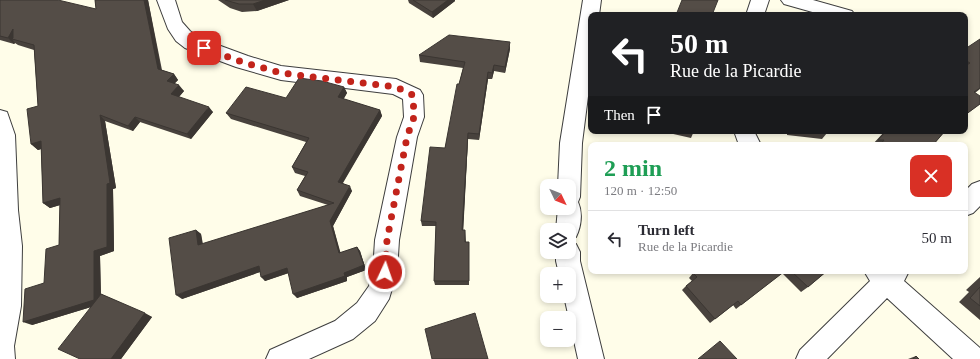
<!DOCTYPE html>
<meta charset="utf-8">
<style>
:root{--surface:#fff;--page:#f7f7f7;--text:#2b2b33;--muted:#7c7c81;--line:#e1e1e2}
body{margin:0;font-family:Georgia,serif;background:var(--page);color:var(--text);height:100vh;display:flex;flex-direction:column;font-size:15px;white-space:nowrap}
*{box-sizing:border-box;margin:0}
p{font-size:13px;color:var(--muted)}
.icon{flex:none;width:22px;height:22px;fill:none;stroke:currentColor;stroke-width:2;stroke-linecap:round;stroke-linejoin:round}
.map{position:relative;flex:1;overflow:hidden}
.panel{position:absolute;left:588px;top:142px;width:380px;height:132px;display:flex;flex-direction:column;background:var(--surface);border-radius:8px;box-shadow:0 2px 6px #0003}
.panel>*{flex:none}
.hud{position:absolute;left:588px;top:12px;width:380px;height:122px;border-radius:8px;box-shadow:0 2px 6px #0003;background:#202124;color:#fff;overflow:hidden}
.needle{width:26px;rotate:133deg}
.fabs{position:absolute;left:540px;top:179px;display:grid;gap:8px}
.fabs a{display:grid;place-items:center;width:36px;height:36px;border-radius:8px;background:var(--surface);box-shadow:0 2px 6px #0003;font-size:20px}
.pin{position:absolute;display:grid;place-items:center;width:34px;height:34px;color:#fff;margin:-17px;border-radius:8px;box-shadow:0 2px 6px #0006}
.me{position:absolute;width:44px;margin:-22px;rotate:3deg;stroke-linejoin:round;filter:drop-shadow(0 0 3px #0008)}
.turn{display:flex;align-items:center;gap:14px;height:84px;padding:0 16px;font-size:18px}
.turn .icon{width:52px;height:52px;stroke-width:2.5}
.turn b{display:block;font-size:28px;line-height:34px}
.then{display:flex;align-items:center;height:38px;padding:0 16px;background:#0003;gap:8px;font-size:15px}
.round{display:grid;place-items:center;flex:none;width:42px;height:42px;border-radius:8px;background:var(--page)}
.headline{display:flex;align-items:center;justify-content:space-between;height:68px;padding:0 16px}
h1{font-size:24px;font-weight:800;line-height:30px;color:#1e9e55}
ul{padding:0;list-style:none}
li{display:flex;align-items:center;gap:12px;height:56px;padding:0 16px;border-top:1px solid var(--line)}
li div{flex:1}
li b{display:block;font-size:15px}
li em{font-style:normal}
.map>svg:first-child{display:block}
</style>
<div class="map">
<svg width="980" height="359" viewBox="0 0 980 359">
<rect width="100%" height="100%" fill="#fffde9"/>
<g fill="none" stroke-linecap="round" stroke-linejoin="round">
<defs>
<path id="minor" d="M 157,0 L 175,0 L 182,22 L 190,31 L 199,38 L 248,56 L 281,66 L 396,79 L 420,90 L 423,95 L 424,117 L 417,137 L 399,240 L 397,272 L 389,299 L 375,321 L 353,339 L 309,359 L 266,359 L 270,350 L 335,321 L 357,303 L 369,286 L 373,272 L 375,240 L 397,137 L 404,117 L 403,99 L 393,94 L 281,80 L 236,67 L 185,48 L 176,41 L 168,29 Z
M 583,0 L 601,0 L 599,15 L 591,15 L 591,73 L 582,143 L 580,197 L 578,202 C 583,213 581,227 576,237 L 569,240 L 569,230 L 556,230 L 558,208 L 569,208 L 569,186 L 558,186 L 560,143 Z
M 751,0 L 769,0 L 764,15 L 746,15 Z
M 781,0 L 813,0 L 852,11 L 855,15 L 823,15 L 784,4 Z
M 0,110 L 7,112 L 15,135 L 18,210 L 22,246 L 21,306 L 14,346 L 15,359 L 0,359 Z
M 734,131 L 754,131 L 761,145 L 739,145 Z
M 980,181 L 980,206 L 973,213 L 965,216 L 965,191 L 972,184 Z
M 569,241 L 576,244 L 580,252 L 580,261 L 604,359 L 578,359 L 564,296 L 569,296 L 569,274 L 559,274 L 556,261 L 556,252 L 569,252 Z
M 864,271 L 909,271 L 904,281 L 980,348 L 980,359 L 953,359 L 887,298 L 827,359 L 796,359 L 800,350 L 870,281 Z"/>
</defs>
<!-- minor casing -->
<use href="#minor" stroke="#3e3e3e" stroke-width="2"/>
<!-- minor -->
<use href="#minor" fill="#fff" fill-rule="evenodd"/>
</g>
<!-- wall -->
<path fill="#48423d" d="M 0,0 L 96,9 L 95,0 L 148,0 L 162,70 L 174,74 L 178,80 L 174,84 L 184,91 L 179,97 L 213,112 L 191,139 L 140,122 L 133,131 L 105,121 L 116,188 L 113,189 L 114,251 L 100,256 L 101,294 L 152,317 L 121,359 L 80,359 L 91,307 L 32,325 L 44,283 L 59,245 L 60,205 L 50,208 L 43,203 L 41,149 L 38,150 L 31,144 L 38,106 L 34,50 L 18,45 L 15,43 L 14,44 L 0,40 Z
M 218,0 L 289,0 L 257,11 L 242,12 L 230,8 Z
M 408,0 L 455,0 L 455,1 L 433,18 L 409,3 Z
M 510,49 L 505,73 L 494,71 L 492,79 L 488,79 L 479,140 L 468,139 L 463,230 L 465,230 L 466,242 L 469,247 L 469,285 L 435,285 L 434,281 L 436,226 L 422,226 L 421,221 L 445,148 L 459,84 L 463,68 L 420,62 L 419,55 Z
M 965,49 L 980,89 L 975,93 L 980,104 L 965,115 Z
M 344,87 L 347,93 L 343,99 L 380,110 L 382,116 L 343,183 L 352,191 L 333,226 L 340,253 L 357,247 L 360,251 L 366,270 L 347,277 L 347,281 L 297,298 L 289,273 L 265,281 L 260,272 L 182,299 L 196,230 L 201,234 L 203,244 L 328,205 L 300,196 L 297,190 L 305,176 L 295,173 L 292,167 L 306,142 L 231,119 L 226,113 L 286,98 Z
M 660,131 L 694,131 L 691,138 Z
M 787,131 L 827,131 L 827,133 L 822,139 L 787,135 Z
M 885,131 L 945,131 L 933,145 L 872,145 Z
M 696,271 L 827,271 L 808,287 L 801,292 L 782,273 L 736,309 L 733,305 L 710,323 L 682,290 L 686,286 L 692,281 L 689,278 L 693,273 Z
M 980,277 L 980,320 L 959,302 L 969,292 L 966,290 Z
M 916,356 L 919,359 L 908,359 Z"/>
<!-- shaded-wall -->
<path fill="#3b3632" d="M 144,0 L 148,0 L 162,75 L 158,69 Z
M 265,0 L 289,0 L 257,11 L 253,4 Z
M 448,0 L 455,0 L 455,1 L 433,18 L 432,12 Z
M 13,29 L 16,40 L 12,39 L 15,43 L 14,44 L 8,38 Z
M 510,42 L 510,49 L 505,73 L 505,67 Z
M 494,65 L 494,71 L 492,79 L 492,73 Z
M 488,72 L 488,79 L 479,140 L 479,134 Z
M 174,74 L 178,80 L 171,87 L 167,81 Z
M 179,85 L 184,91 L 176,100 L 171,94 Z
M 344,87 L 347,93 L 341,104 L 338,97 Z
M 209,107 L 213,112 L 191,139 L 187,134 Z
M 380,110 L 382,116 L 340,187 L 338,182 Z
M 100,115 L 105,121 L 116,188 L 113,189 L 114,251 L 100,256 L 101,304 L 32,325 L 23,322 L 94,251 Z
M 135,117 L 140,122 L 133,131 L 128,126 Z
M 468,133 L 468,139 L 463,235 L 462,230 Z
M 41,141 L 48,147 L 38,150 L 31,144 Z
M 350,186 L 352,191 L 333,226 L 342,258 L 339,253 L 330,221 Z
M 60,198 L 67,203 L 50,208 L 43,203 Z
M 196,230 L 201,234 L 203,250 L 198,245 Z
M 357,247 L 360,251 L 366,270 L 347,277 L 347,281 L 297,298 L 293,294 L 344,273 Z
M 259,266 L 263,271 L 182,299 L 176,295 Z
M 287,268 L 291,272 L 265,281 L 261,277 Z
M 145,313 L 152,317 L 121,359 L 111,359 Z"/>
<!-- building -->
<path fill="#544d47" stroke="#3b3632" d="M 0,0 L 58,0 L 96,9 L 95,0 L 144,0 L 158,69 L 174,74 L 167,81 L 179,85 L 171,94 L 209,107 L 187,134 L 135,117 L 128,126 L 100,115 L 110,183 L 107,184 L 107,247 L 94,251 L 94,300 L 23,322 L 25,289 L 44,283 L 46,249 L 59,245 L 60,198 L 43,203 L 41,141 L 31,144 L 27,109 L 38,106 L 34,45 L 12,39 L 13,38 L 13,29 L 8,38 L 0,36 Z
M 225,0 L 265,0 L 253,4 L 239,4 Z
M 413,0 L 448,0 L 432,12 Z
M 682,0 L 718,0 L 712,15 L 676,15 Z
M 449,35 L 510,42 L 505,67 L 494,65 L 492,73 L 488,72 L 479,134 L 468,133 L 462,230 L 465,230 L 465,242 L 469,242 L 469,281 L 434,281 L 436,222 L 421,221 L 430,147 L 445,148 L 457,84 L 459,84 L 465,62 L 419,55 Z
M 980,39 L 980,88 L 974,92 L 980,96 L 980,104 L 965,115 L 965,66 L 970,63 L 965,60 L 965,49 Z
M 299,78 L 322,81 L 344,87 L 338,97 L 380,110 L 338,182 L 350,186 L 330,221 L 339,253 L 357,247 L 364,265 L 344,273 L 345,276 L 293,294 L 287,268 L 261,277 L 259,266 L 176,295 L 169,238 L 196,230 L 198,245 L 334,203 L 297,190 L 308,172 L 292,167 L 309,138 L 226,113 L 246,87 L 286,98 Z
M 812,131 L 827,131 L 827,133 Z
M 886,131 L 945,131 L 933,145 L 880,145 L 884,140 L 878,140 Z
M 696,271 L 785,271 L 741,305 L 738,301 L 715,319 L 686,286 L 697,277 L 693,273 Z
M 791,271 L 827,271 L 808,287 Z
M 980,287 L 980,306 L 970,298 Z
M 101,294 L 145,313 L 111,359 L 80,359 L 58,349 Z
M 475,313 L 488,359 L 432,359 L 425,329 Z
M 720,341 L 737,359 L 698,359 Z
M 916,356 L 919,359 L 913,359 Z"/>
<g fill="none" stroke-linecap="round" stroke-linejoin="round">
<!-- route -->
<path stroke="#c2241c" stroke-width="7" stroke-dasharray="0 12.6" d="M 204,48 L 242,62 L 281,73 L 396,87 L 413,95 L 414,117 L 407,137 L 387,240 L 385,272"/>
</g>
</svg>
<div class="fabs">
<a><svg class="needle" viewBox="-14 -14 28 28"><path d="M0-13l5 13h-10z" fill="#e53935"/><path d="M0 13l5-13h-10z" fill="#7c7c81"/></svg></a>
<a><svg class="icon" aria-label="layers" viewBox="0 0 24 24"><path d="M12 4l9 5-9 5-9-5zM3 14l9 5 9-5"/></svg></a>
<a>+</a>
<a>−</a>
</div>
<div class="pin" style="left:204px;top:48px;background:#d93025"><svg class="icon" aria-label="arrive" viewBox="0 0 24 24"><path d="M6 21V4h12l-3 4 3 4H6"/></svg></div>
<svg class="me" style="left:385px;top:272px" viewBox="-20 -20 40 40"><circle r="17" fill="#c2241c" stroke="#fff" stroke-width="3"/><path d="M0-11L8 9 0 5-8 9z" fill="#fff"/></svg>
<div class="hud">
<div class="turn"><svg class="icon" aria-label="left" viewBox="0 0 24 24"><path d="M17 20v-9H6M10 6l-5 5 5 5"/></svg><div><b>50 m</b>Rue de la Picardie</div></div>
<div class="then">Then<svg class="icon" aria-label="arrive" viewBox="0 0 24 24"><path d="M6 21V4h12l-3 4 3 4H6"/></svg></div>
</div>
<section class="panel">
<div class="headline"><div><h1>2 min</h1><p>120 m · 12:50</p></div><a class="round" style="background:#d93025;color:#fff"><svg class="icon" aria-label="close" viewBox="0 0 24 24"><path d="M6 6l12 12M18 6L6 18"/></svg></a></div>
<ul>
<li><svg class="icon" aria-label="left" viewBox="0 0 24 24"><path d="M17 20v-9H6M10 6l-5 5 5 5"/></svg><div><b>Turn left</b><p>Rue de la Picardie</p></div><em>50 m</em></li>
</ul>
</section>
</div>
